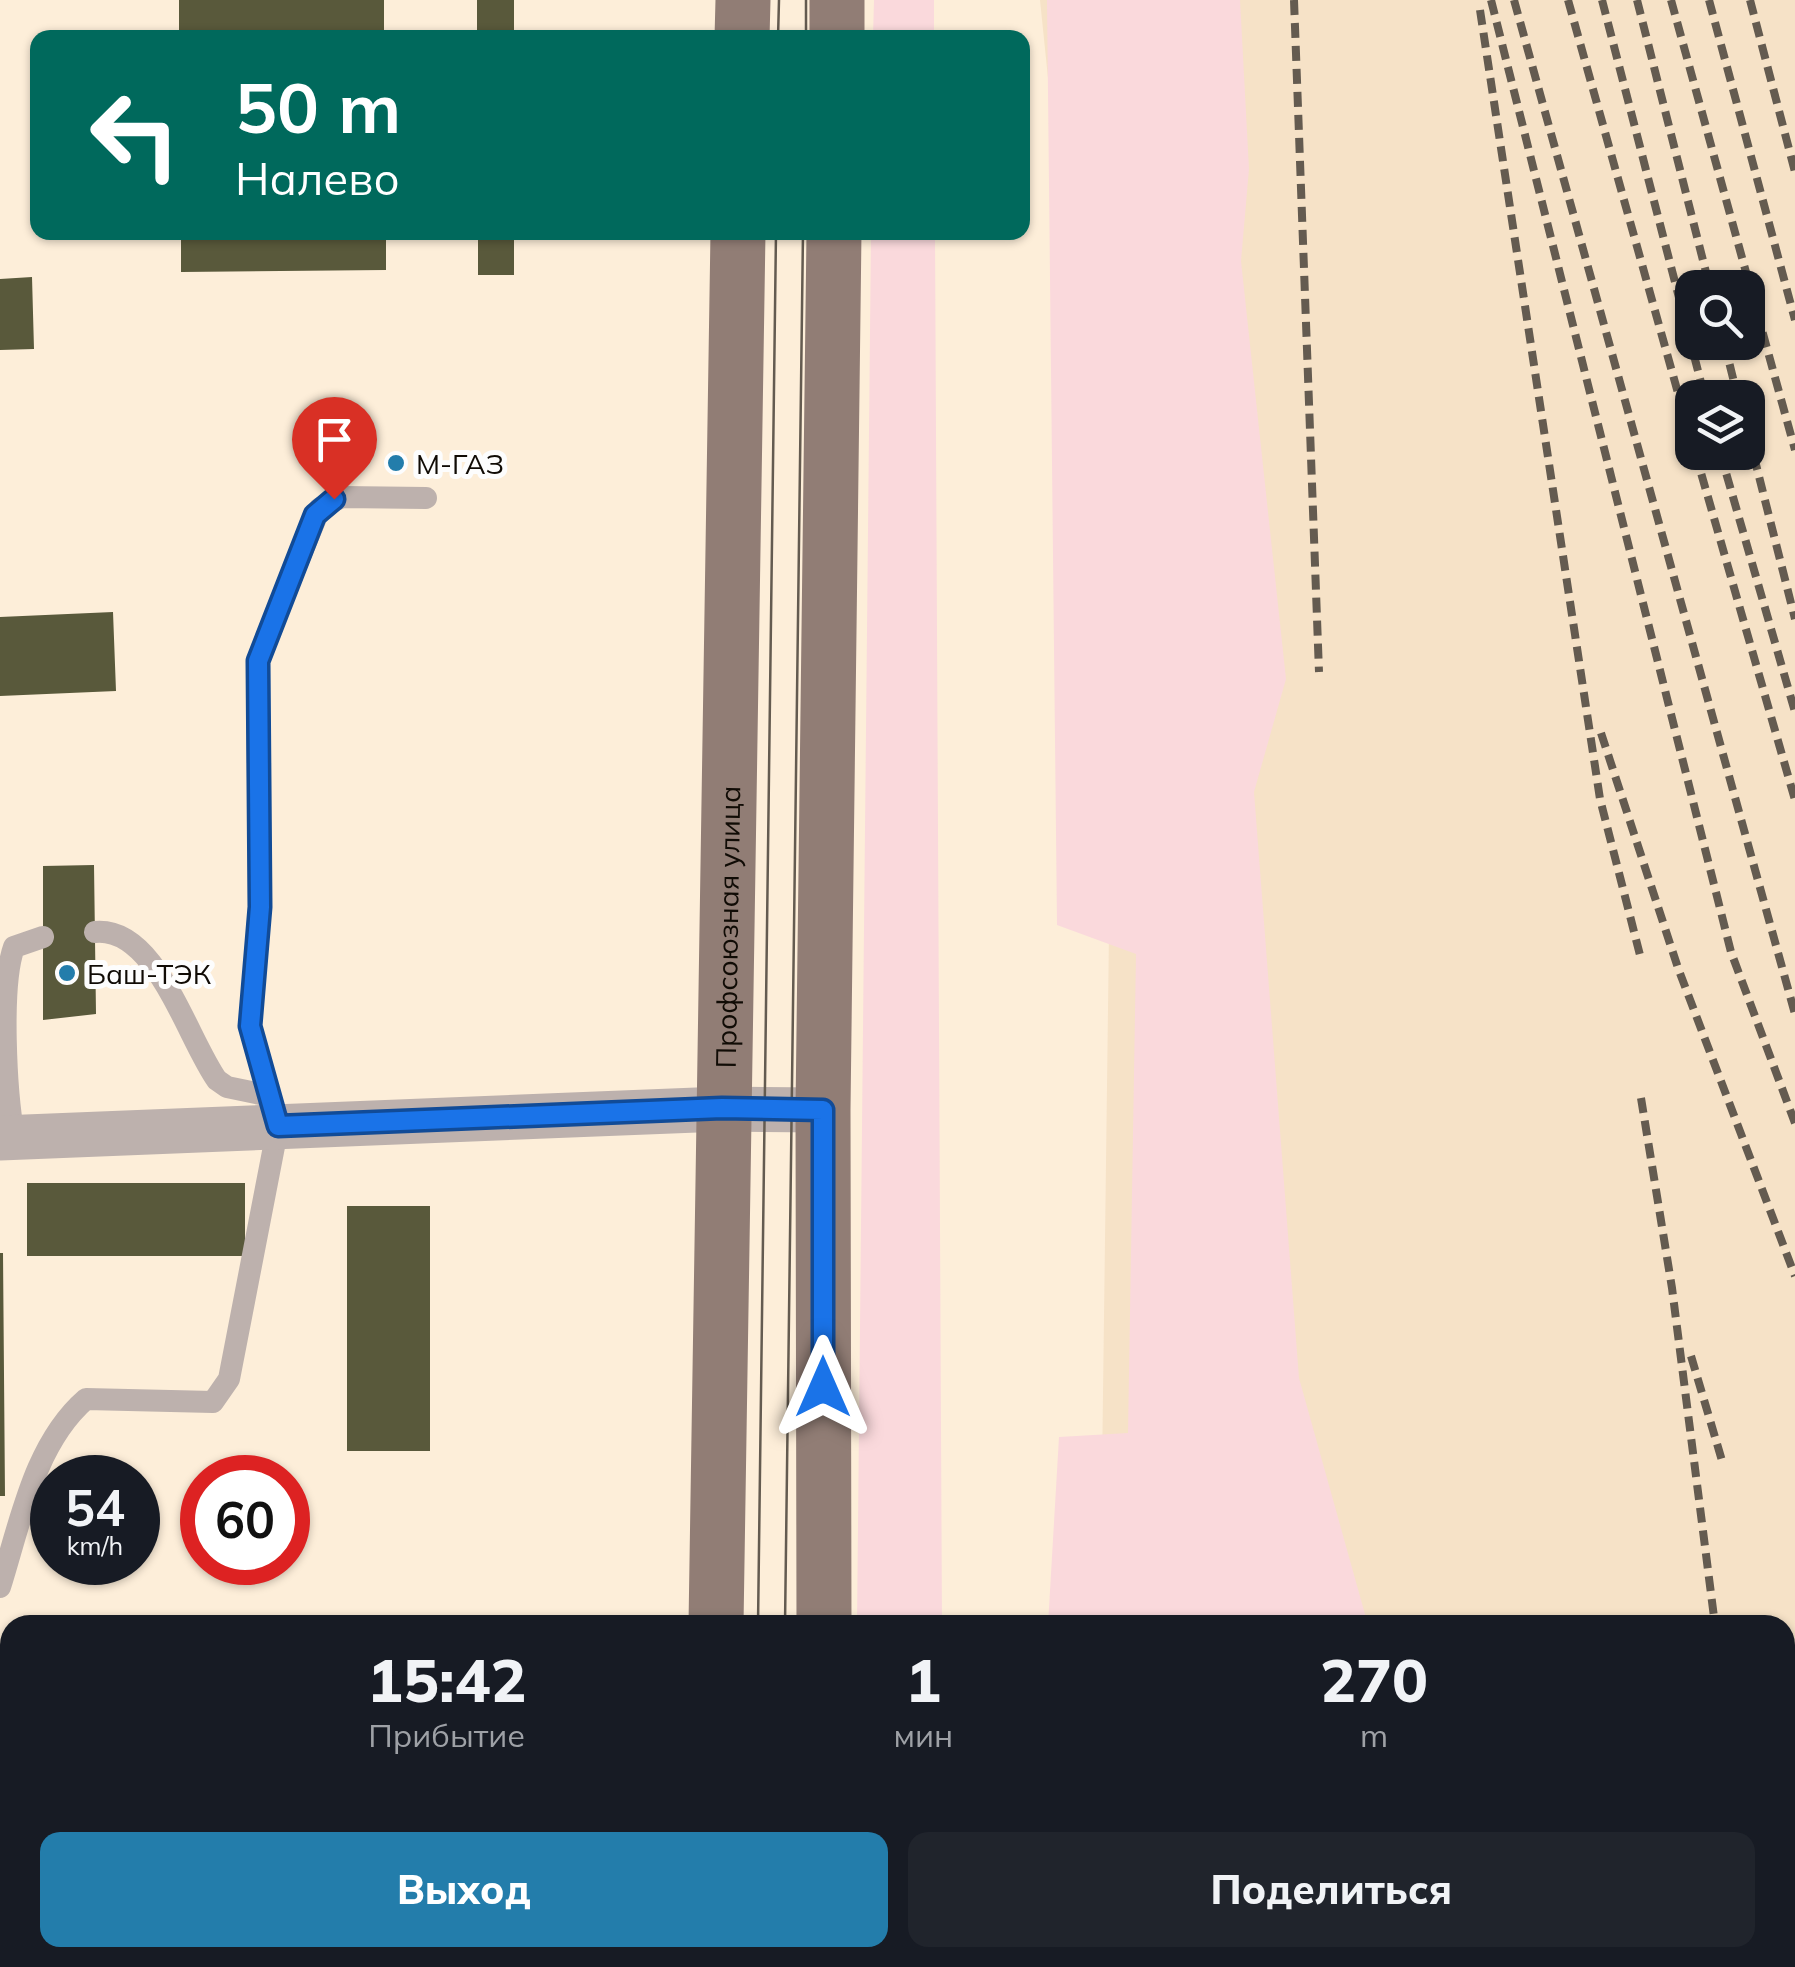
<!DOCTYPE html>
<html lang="ru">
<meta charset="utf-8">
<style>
:root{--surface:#171b24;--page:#20242c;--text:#f1f3f6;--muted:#9ea1a6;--accent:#237dab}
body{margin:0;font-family:Mulish,sans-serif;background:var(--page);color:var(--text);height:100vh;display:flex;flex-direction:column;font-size:38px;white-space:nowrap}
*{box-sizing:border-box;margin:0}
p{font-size:32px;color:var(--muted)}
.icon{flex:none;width:55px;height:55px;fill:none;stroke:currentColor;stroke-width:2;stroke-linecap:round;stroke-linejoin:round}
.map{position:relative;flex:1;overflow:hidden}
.details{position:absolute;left:0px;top:1615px;width:1795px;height:352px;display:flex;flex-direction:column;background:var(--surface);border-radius:30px 30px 0 0;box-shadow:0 2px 8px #0004}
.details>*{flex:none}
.banner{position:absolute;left:30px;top:30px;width:1000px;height:210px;border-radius:20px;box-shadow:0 2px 8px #0004;background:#00695c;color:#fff;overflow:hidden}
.buttons{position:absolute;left:1675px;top:270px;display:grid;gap:20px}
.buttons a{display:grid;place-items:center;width:90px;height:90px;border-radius:20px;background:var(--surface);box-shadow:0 2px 8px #0004;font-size:50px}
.speed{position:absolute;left:30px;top:1455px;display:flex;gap:20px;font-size:50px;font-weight:700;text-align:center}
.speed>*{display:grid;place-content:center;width:130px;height:130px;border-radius:50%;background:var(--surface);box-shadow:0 2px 8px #0004;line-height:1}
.speed small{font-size:25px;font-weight:400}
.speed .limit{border:15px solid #d22;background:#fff;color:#111}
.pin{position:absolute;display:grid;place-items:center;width:85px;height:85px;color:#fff;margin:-102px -42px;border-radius:50% 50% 50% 0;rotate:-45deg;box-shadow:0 0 10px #0007}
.pin .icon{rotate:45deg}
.me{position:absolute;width:110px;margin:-55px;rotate:0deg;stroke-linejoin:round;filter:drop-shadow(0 0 8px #0008)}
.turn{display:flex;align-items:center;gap:35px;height:210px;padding:0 40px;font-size:45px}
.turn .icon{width:130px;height:130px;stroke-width:2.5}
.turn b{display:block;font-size:70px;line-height:85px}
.eta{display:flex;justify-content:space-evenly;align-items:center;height:170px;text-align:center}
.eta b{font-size:60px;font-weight:800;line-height:70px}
.action{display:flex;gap:20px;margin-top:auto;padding:20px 40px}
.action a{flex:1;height:115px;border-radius:20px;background:var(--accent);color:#fff;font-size:40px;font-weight:800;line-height:115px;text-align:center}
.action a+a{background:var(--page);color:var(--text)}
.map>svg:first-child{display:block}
</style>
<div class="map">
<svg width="1795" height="1967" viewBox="0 0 1795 1967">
<rect width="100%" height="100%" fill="#fdeed9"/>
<!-- built -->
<path fill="#f6e2c7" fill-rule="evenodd" d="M 1040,0 L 1795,0 L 1795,1967 L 1096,1967 L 1096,1958 L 1785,1958 L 1785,1625 L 1100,1625 L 1112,701 ZM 1692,288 L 1748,288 L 1748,342 L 1692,342 ZM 1692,398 L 1748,398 L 1748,452 L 1692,452 Z"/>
<!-- green -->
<path fill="#fad9dc" d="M 874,0 L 934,0 L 934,37 L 873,37 Z
M 1047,0 L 1240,0 L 1249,169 L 1241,261 L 1286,679 L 1254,792 L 1299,1378 L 1368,1625 L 1048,1625 L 1059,1437 L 1128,1433 L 1136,954 L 1057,925 Z
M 871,233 L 935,233 L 942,1625 L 857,1625 Z
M 854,1958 L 956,1958 L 958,1967 L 853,1967 Z
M 993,1958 L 1400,1958 L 1401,1967 L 996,1967 Z"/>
<!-- building -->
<path fill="#59593b" d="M 179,0 L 384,0 L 384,38 L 179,38 Z
M 477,0 L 514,0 L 514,38 L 477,38 Z
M 181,232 L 386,232 L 386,270 L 181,272 Z
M 478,232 L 514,232 L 514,275 L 478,275 Z
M 32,277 L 34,349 L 0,350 L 0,279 Z
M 113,612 L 116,691 L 0,696 L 0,617 Z
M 94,865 L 96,1014 L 43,1020 L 43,866 Z
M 27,1183 L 245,1183 L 245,1256 L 27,1256 Z
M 347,1206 L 430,1206 L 430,1451 L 347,1451 Z
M 0,1253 L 3,1253 L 5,1496 L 0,1496 Z"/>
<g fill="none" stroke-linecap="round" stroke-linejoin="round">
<!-- lane -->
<path stroke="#bdb1ad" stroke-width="22" d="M 95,932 C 156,926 187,1038 217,1080 L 227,1087 L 270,1096
M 14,1137 C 6,1092 0,986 14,947 L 43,937
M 0,1587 C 20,1524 34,1444 86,1399 L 213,1402 L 229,1379 L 278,1126 L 250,1026 L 259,907 L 257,661 L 320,508 L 342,497 L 426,498"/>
<!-- street -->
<path stroke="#bdb1ad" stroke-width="45" d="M 0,1138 L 722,1109 L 823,1110"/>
<!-- primary -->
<g stroke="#917d75" stroke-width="55">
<path d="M 742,38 L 743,0"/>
<path d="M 837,38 L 837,0"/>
<path id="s1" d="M 716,1625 L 738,232"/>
<path d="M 824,1625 L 823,1110 L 834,232"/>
<path d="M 712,1967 L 712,1958"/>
<path d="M 822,1967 L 822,1958"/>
</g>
<!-- tram -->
<path stroke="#645b50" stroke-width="2.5" d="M 778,38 L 779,0
M 806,38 L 806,0
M 758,1625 L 776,232
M 785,1625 L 803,232
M 753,1967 L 754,1958
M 780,1967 L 781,1958"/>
<!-- rail -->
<path stroke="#645b50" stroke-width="8" stroke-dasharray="15 8" stroke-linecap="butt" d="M 1294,0 L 1319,672
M 1491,0 L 1731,952 L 1795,1123
M 1514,0 L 1795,1014
M 1568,0 L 1692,443
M 1602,0 L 1705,398
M 1637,0 L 1710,288
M 1671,0 L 1795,450
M 1709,0 L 1795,320
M 1750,0 L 1795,172
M 1480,10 L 1600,799 L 1640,955
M 1724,342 L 1738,398
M 1748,433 L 1795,619
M 1695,452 L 1795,800
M 1720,452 L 1795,712
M 1601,733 L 1678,968 L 1795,1276
M 1641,1098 L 1672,1288 L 1715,1625
M 1691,1356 L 1723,1464
M 1759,1958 L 1761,1967"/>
</g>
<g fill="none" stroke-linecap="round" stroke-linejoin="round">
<defs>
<path id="route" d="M 334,499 L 315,515 L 258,661 L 260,907 L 250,1026 L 278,1126 L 722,1108 L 823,1110 L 823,1387"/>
</defs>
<!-- route casing -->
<use href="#route" stroke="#114b97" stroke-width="25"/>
<!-- route -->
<use href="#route" stroke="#1a73e8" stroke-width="18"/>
</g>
<!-- markers -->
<g fill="#237dab" stroke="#fdfdfd" stroke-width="4">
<circle cx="396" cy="463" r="10"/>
<circle cx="67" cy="973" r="10"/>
</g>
<g text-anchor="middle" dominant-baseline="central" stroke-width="10" stroke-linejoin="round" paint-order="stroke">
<!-- poi labels -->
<g font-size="28" fill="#100b05" stroke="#fdfdfd" text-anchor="start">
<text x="416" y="463">М-ГАЗ</text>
<text x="87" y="973">Баш-ТЭК</text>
</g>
<!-- street labels -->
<g font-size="28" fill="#100b05" stroke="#fdfdfd">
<text stroke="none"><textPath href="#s1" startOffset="698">Профсоюзная улица</textPath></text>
</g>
</g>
</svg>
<div class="buttons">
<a><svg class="icon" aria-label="search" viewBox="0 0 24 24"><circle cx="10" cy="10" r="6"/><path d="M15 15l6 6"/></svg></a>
<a><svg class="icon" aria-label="layers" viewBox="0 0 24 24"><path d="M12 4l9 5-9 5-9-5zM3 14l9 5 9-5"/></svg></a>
</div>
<div class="speed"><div>54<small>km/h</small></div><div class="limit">60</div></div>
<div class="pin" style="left:334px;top:499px;background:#d93025"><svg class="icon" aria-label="arrive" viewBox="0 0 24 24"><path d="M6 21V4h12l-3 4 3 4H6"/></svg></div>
<svg class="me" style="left:823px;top:1387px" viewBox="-20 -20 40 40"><path d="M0-17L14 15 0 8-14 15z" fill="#1a73e8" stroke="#fff" stroke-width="4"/></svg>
<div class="banner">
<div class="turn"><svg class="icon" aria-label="left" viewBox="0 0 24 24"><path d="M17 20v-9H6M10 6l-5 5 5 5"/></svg><div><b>50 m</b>Налево</div></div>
</div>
<section class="details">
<div class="eta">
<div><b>15:42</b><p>Прибытие</p></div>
<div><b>1</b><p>мин</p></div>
<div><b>270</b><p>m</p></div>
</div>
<div class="action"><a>Выход</a><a>Поделиться</a></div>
</section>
</div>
